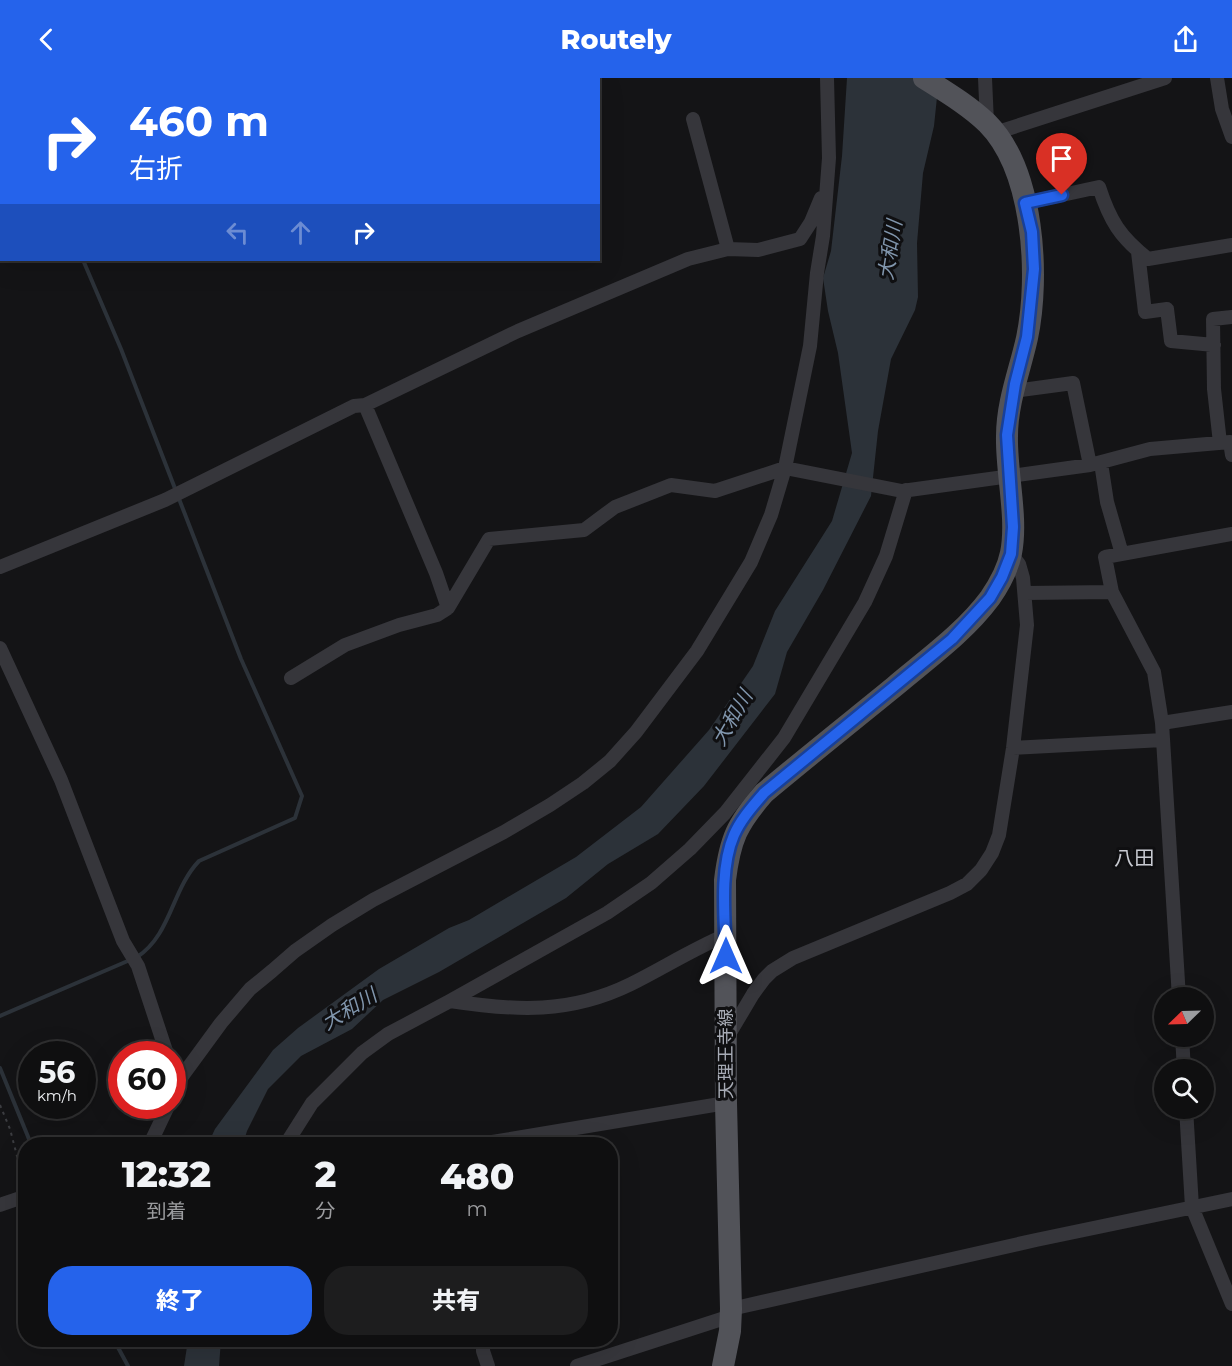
<!DOCTYPE html>
<html lang="ja">
<meta charset="utf-8">
<style>
:root{--surface:#0f0f10;--page:#1d1d1e;--text:#f1f3f6;--muted:#9b9c9f;--line:#2f2f30;--accent:#2563eb}
body{margin:0;font-family:Montserrat,"Noto Sans JP",sans-serif;background:var(--page);color:var(--text);height:100vh;display:flex;flex-direction:column;font-size:22px;white-space:nowrap}
*{box-sizing:border-box;margin:0}
p{font-size:20px;color:var(--muted)}
.icon{flex:none;width:33px;height:33px;fill:none;stroke:currentColor;stroke-width:2;stroke-linecap:round;stroke-linejoin:round}
.map{position:relative;flex:1;overflow:hidden}
.side{position:absolute;left:18px;top:1059px;width:600px;height:210px;display:flex;flex-direction:column;background:var(--surface);border-radius:24px;box-shadow:0 6px 24px #0002,0 0 0 2px var(--line)}
.side>*{flex:none}
.top-card{position:absolute;left:0px;top:0px;width:600px;height:183px;box-shadow:0 6px 24px #0002,0 0 0 2px var(--line);background:#2563eb;color:#fff;overflow:hidden}
.needle{width:39px;rotate:247deg}
.fabs{position:absolute;left:1154px;top:909px;display:grid;gap:12px}
.fabs a{display:grid;place-items:center;width:60px;height:60px;border-radius:50%;background:var(--surface);box-shadow:0 6px 24px #0002,0 0 0 2px var(--line);font-size:30px}
.speed{position:absolute;left:18px;top:963px;display:flex;gap:12px;font-size:30px;font-weight:700;text-align:center}
.speed>*{display:grid;place-content:center;width:78px;height:78px;border-radius:50%;background:var(--surface);box-shadow:0 6px 24px #0002,0 0 0 2px var(--line);line-height:1}
.speed small{font-size:15px;font-weight:400}
.speed .limit{border:9px solid #d22;background:#fff;color:#111}
.pin{position:absolute;display:grid;place-items:center;width:51px;height:51px;color:#fff;margin:-62px -26px;border-radius:50% 50% 50% 0;rotate:-45deg;box-shadow:0 0 6px #0007}
.pin .icon{rotate:45deg}
.me{position:absolute;width:66px;margin:-33px;rotate:0deg;stroke-linejoin:round;filter:drop-shadow(0 0 4px #0008)}
.turn{display:flex;align-items:center;gap:21px;height:126px;padding:0 30px;font-size:27px}
.turn .icon{width:78px;height:78px;stroke-width:2.5}
.turn b{display:block;font-size:42px;line-height:51px}
.lanes{display:flex;align-items:center;height:57px;padding:0 30px;background:#0003;justify-content:center;gap:30px;direction:ltr}
.lanes .off{opacity:.35}
.eta{display:flex;justify-content:space-evenly;align-items:center;height:102px;text-align:center}
.eta b{font-size:36px;font-weight:800;line-height:42px}
.action{display:flex;gap:12px;margin-top:auto;padding:12px 30px}
.action a{flex:1;height:69px;border-radius:24px;background:var(--accent);color:#fff;font-size:24px;font-weight:800;line-height:69px;text-align:center}
.action a+a{background:var(--page);color:var(--text)}
header{display:flex;justify-content:space-between;align-items:center;height:78px;padding:0 30px;background:var(--accent);color:#fff;font-size:27px;font-weight:800}
.map>svg:first-child{display:block}
</style>
<header><svg class="icon" aria-label="back" viewBox="0 0 24 24"><path d="M15 5l-7 7 7 7"/></svg>Routely<svg class="icon" aria-label="share" viewBox="0 0 24 24"><path d="M12 15V3M7 8l5-5 5 5M5 13v7h14v-7"/></svg></header>
<div class="map">
<svg width="1232" height="1288" viewBox="0 0 1232 1288">
<rect width="100%" height="100%" fill="#141416"/>
<!-- water -->
<path fill="#2c3239" d="M 847,0 L 939,0 L 934,48 L 923,95 L 917,165 L 918,219 L 915,232 L 891,281 L 878,353 L 871,418 L 823,512 L 787,574 L 775,616 L 704,708 L 658,756 L 608,786 L 566,820 L 439,894 L 383,922 L 352,951 L 301,978 L 268,1011 L 247,1053 L 243,1066 L 208,1066 L 215,1051 L 273,972 L 298,950 L 379,891 L 449,850 L 469,842 L 576,779 L 641,729 L 709,652 L 753,588 L 775,533 L 832,443 L 852,375 L 838,275 L 828,233 L 823,200 L 831,173 L 842,78 Z
M 188,1262 L 221,1262 L 219,1288 L 184,1288 Z"/>
<g fill="none" stroke-linecap="round" stroke-linejoin="round">
<!-- stream -->
<path stroke="#2c3239" stroke-width="4" d="M 2,0 L 3,2
M 83,182 L 121,271 L 241,581 L 302,718 L 295,740 L 199,783 C 172,811 171,857 137,879
M 0,938 L 130,882
M 0,990 L 31,1066
M 114,1262 L 128,1288"/>
<!-- path -->
<path stroke="#3c3d41" stroke-width="2" stroke-dasharray="3 4.5" stroke-linecap="butt" d="M 6,0 L 6,2
M 0,9 L 2,9
M 0,1027 L 10,1051 L 24,1105"/>
<!-- minor -->
<path stroke="#36363b" stroke-width="14" d="M 985,0 L 987,45
M 1217,0 L 1222,31 L 1232,59
M 693,41 L 728,171
M 995,55 L 1165,0
M 1025,125 L 1099,109 C 1110,143 1120,159 1148,181 L 1232,167
M 1138,174 L 1145,234 L 1167,231 L 1171,263 L 1214,267
M 1014,313 L 1073,305 L 1090,387
M 365,327 L 436,495 L 448,530
M 1220,365 L 1214,311 L 1213,241 L 1232,239
M 1101,385 L 1107,424 L 1122,476
M 0,489 L 165,422 L 354,328 L 365,327 L 518,253 L 688,181 L 728,171 L 758,172 L 800,161 L 811,144 L 821,120
M 1025,515 L 1112,514
M 0,570 L 61,702 L 123,863 L 138,888 L 167,976
M 291,600 L 345,567 L 399,547 L 437,537 L 448,530 L 489,461 L 584,452 L 615,429 L 671,407 L 715,413 L 785,390 L 902,413 L 1090,387 L 1150,371 L 1230,364 L 1232,377
M 1162,645 L 1232,634
M 1013,670 L 1163,662
M 1179,920 L 1162,645 L 1154,594 L 1112,514 L 1105,479 L 1232,456
M 450,923 C 516,933 570,936 631,906 C 663,890 693,871 726,857
M 728,958 L 753,916 L 764,901 L 772,893 L 793,880 L 950,815 L 967,806 L 981,792 L 992,775 L 999,757 L 1013,670 L 1027,547 L 1023,500 L 1019,486 L 1011,476
M 1182,958 L 1184,992
M 172,987 L 180,1001
M 172,1018 L 180,1001 L 221,945 L 250,911 L 272,893 L 295,873 L 332,847 L 373,822 L 504,754 L 550,727 L 583,705 L 610,683 L 636,654 L 697,573 L 751,484 L 771,437 L 785,390 L 810,268 L 817,195 L 823,158 L 829,80 L 827,0
M 1186,1030 L 1192,1129 L 1232,1226
M 150,1066 L 168,1028
M 286,1066 L 312,1025 L 362,975 L 388,956 L 450,923 L 607,835 L 651,805 L 690,771 L 725,735 L 784,660 L 865,524 L 886,478 L 906,412
M 480,1066 L 726,1025
M 0,1127 L 26,1118
M 731,1231 L 1036,1162 L 1232,1121
M 483,1262 L 483,1273 L 488,1288
M 577,1288 L 731,1238"/>
<!-- primary -->
<path stroke="#525359" stroke-width="22" d="M 723,1288 L 730,1253 L 731,1231 L 726,1025 L 725,802 C 730,761 737,746 764,715 C 807,679 851,644 894,609 C 927,581 964,555 990,520 C 999,507 1008,490 1011,475 C 1018,440 1006,394 1007,358 C 1007,324 1020,292 1027,260 C 1040,198 1034,92 987,45 C 968,27 946,14 924,0"/>
</g>
<g fill="none" stroke-linecap="round" stroke-linejoin="round">
<defs>
<path id="route" d="M 726,878 C 725,842 719,791 734,757 C 741,741 753,728 764,715 L 952,561 L 990,520 L 1002,499 L 1011,476 L 1013,449 L 1007,357 L 1015,306 L 1027,259 L 1034,191 L 1032,154 L 1025,125 L 1062,117"/>
</defs>
<!-- route casing -->
<use href="#route" stroke="#184099" stroke-width="15"/>
<!-- route -->
<use href="#route" stroke="#2563eb" stroke-width="10"/>
</g>
<g text-anchor="middle" dominant-baseline="central" stroke-width="6" stroke-linejoin="round" paint-order="stroke">
<!-- street labels -->
<g font-size="18" fill="#a7abb5" stroke="#0f0f11">
<text transform="translate(726 976) rotate(-90)">天理王寺線</text>
</g>
<!-- water labels -->
<g font-size="20" font-style="italic" fill="#8196ad" stroke="#0f0f11">
<text transform="translate(890 172) rotate(-81)">大和川</text>
<text transform="translate(732 640) rotate(-60)">大和川</text>
<text transform="translate(349 931) rotate(-31)">大和川</text>
</g>
<!-- neighbourhood labels -->
<g font-size="20" fill="#c8cad1" stroke="#0f0f11">
<text x="1134" y="780">八田</text>
</g>
</g>
</svg>
<div class="fabs">
<a><svg class="needle" viewBox="-14 -14 28 28"><path d="M0-13l5 13h-10z" fill="#e53935"/><path d="M0 13l5-13h-10z" fill="#9b9c9f"/></svg></a>
<a><svg class="icon" aria-label="search" viewBox="0 0 24 24"><circle cx="10" cy="10" r="6"/><path d="M15 15l6 6"/></svg></a>
</div>
<div class="speed"><div>56<small>km/h</small></div><div class="limit">60</div></div>
<div class="pin" style="left:1062px;top:117px;background:#d93025"><svg class="icon" aria-label="arrive" viewBox="0 0 24 24"><path d="M6 21V4h12l-3 4 3 4H6"/></svg></div>
<svg class="me" style="left:726px;top:878px" viewBox="-20 -20 40 40"><path d="M0-17L14 15 0 8-14 15z" fill="#2563eb" stroke="#fff" stroke-width="4"/></svg>
<div class="top-card">
<div class="turn"><svg class="icon" aria-label="right" viewBox="0 0 24 24"><path d="M7 20v-9h11M14 6l5 5-5 5"/></svg><div><b>460 m</b>右折</div></div>
<div class="lanes"><svg class="icon off" aria-label="left" viewBox="0 0 24 24"><path d="M17 20v-9H6M10 6l-5 5 5 5"/></svg><svg class="icon off" aria-label="ahead" viewBox="0 0 24 24"><path d="M12 20V5M6 11l6-6 6 6"/></svg><svg class="icon" aria-label="right" viewBox="0 0 24 24"><path d="M7 20v-9h11M14 6l5 5-5 5"/></svg></div>
</div>
<section class="side">
<div class="eta">
<div><b>12:32</b><p>到着</p></div>
<div><b>2</b><p>分</p></div>
<div><b>480</b><p>m</p></div>
</div>
<div class="action"><a>終了</a><a>共有</a></div>
</section>
</div>
